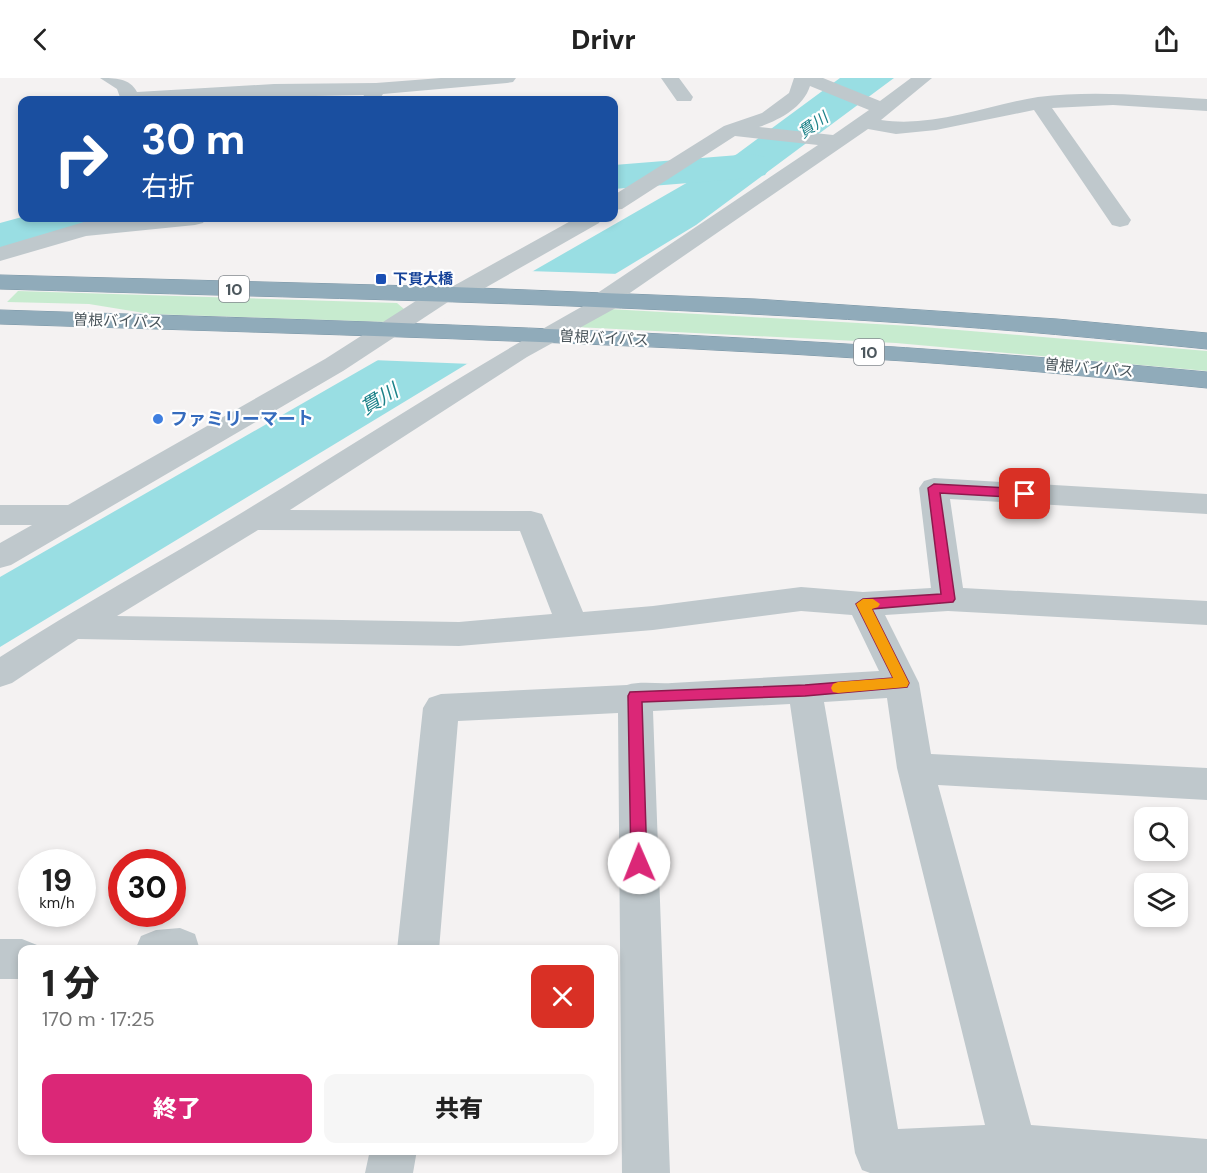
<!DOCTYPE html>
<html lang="ja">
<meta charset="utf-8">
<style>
:root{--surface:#fff;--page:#f6f6f6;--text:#222;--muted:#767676;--accent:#db2777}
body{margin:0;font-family:"DM Sans","Noto Sans JP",sans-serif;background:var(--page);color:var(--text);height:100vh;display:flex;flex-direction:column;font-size:22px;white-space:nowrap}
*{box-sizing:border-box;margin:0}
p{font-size:20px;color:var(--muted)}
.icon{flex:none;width:33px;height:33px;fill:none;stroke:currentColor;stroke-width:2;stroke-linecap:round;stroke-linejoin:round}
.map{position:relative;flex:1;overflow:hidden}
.side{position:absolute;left:18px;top:867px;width:600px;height:210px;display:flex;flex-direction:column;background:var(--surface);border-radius:12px;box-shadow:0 3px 9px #0003}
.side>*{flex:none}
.hud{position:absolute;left:18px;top:18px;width:600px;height:126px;border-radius:12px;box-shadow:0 3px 9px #0003;background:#1a4fa0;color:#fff;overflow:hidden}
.buttons{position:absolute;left:1134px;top:729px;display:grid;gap:12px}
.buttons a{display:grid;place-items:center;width:54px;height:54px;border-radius:12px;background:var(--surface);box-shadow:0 3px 9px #0003;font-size:30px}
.speed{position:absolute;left:18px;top:771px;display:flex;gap:12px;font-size:30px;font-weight:700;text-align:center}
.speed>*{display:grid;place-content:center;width:78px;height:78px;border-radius:50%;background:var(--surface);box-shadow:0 3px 9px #0003;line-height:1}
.speed small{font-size:15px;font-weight:400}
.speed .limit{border:9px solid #d22;background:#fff;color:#111}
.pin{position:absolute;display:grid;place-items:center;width:51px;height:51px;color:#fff;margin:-26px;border-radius:12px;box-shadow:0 3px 9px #0006}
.me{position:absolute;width:66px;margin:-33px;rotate:359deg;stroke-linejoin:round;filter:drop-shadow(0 0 4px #0008)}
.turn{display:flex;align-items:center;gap:21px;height:126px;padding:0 24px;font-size:27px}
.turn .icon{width:78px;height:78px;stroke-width:2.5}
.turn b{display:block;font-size:42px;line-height:51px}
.round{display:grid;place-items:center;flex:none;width:63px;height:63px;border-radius:12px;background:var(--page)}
.headline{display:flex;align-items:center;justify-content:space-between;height:102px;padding:0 24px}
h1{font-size:36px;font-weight:800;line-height:45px}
.action{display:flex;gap:12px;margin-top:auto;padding:12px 24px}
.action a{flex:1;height:69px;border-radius:12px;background:var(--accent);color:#fff;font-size:24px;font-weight:800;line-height:69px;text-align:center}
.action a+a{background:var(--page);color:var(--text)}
header{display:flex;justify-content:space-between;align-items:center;height:78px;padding:0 24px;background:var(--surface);font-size:27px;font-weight:800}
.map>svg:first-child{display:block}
</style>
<header><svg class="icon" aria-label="back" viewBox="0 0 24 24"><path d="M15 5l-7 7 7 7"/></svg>Drivr<svg class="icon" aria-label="share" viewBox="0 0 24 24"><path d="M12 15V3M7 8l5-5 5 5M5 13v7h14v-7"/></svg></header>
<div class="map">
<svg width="1207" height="1095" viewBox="0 0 1207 1095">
<rect width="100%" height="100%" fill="#f4f2f2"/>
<!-- green -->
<path fill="#c7ebcf" d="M 18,213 L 397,225 L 404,231 L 388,244 L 150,236 L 89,226 L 7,224 Z
M 609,231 L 911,248 L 1207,273 L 1207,293 L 896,265 L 576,249 Z"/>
<!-- water -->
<path fill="#99dee3" d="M 840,0 L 894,0 L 696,147 L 0,569 L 0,499 L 737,76 Z"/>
<!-- pier -->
<path fill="#f4f2f2" d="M 528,193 L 620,196 L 472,286 L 372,282 Z"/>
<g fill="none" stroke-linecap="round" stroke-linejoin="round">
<!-- river -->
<path fill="#99dee3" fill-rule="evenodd" d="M 751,76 L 765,79 L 771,88 L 765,97 L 751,100 L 614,111 L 614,87 Z
M 22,139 L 22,140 L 115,140 L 108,149 L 34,163 L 0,173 L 0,145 Z"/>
<defs>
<path id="highway" d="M 0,197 L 453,209 L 755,221 L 1057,241 L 1207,255 L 1207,271 C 1106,261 1005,251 904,245 C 603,225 302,220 0,211 Z
M 0,232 C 403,245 805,255 1207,294 L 1207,310 C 1106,300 1005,290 904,283 C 603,263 302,256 0,246 Z"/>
</defs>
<!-- highway casing -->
<use href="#highway" stroke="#7b96a6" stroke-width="1"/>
<!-- street -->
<path fill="#bfc8cc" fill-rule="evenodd" d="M 100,0 C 115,0 130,0 137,14 L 274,6 L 376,5 L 441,0 L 516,0 L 513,4 L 507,5 L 383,16 L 379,22 L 361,22 L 364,17 L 121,22 L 117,11 Z
M 661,0 L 679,0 L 693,19 L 691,23 L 677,23 Z
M 794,0 L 823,0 L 880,23 L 911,0 L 932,0 L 881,42 C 933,50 987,27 1038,19 C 1094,12 1151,18 1207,21 L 1207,33 L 1113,27 L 1052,30 L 1131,142 L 1128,147 L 1120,149 L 1112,147 L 1034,32 L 936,52 L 896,56 L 868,51 L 624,219 L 626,221 L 623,226 L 527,279 L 290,432 L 531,433 L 542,436 L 583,534 L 653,528 L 801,509 L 863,514 L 931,510 L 919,410 L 924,403 L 934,400 L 1207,416 L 1207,436 L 950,421 L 963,510 L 1207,523 L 1207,547 L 948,533 L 885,537 L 919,605 L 931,676 L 1207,690 L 1207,722 L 938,707 L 1031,1047 L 1207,1061 L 1207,1095 L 870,1095 L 862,1092 L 855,1075 L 790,626 L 653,633 L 670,1095 L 622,1095 L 618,635 L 458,643 L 439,872 L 397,872 L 423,630 L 429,620 L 441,616 L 627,607 C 640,603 657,606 672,605 L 879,593 L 852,537 L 801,533 L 653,552 L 459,568 L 78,561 L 12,605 L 0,609 L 0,579 C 79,528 162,483 243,434 C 359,363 474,288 594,222 L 596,216 L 818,67 L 735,58 L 622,131 L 614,132 L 614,117 L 724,48 L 762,35 L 789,15 ZM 810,8 L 869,32 L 833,57 L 759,49 C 779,42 803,30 810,8 ZM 258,452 L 520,453 L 552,536 L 459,544 L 117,538 ZM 887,620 L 897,690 L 985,1047 L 898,1051 L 824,624 Z
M 133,140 L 206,140 L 203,145 L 195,147 L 86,158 L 0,183 L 0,169 L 84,144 Z
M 576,140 L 602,140 L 599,145 L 462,223 L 448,224 L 343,293 L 11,487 L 0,490 L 0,465 L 32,447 L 0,447 L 0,427 L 68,427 L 325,281 L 433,212 L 448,211 Z
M 180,850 L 195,856 L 200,872 L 135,872 L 141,858 L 156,852 Z
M 0,861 L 22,861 L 37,867 L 39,872 L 22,872 L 22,901 L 0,901 Z
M 370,1072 L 417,1072 L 413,1095 L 365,1095 Z"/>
<!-- highway -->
<use href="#highway" fill="#90abba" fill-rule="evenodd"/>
</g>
<!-- route -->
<path fill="#db2777" stroke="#8e194d" stroke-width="1.5" d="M 934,406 L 1025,411 L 1031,416 L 1025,420 L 940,415 L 955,521 L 953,524 L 872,531 L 909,605 L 907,609 L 805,618 L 642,624 L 647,785 L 644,790 L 639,792 L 633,790 L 631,785 L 628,618 L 630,614 L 805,607 L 893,600 L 856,526 L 863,521 L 941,516 L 928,410 Z"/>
<!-- slow -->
<path fill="#f59e0b" d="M 863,521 L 873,521 L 880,526 L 878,529 L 872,531 L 909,605 L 907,609 L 838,615 L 833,614 L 831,610 L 833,606 L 838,604 L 893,600 L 856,526 Z"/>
<!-- markers -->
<rect fill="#1a4fb4" stroke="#fff" stroke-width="2" x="375" y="195" width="12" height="12" rx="3"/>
<circle fill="#3f7fe0" stroke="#fff" stroke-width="2" cx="158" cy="341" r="6"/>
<g text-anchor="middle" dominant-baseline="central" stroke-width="4.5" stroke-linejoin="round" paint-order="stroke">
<!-- far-transit labels -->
<g font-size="15" font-weight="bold" fill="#164399" stroke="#fff" text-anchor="start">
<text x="393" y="201">下貫大橋</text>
</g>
<!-- far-street labels -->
<g font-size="15" fill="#4c575d" stroke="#fff">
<text transform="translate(118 243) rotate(2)">曽根バイパス</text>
<text transform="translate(604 260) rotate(3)">曽根バイパス</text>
<text transform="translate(1089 290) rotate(5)">曽根バイパス</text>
</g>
<!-- far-water labels -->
<g font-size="16" font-style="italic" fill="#1c8289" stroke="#fff">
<text transform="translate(813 47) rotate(-35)">貫川</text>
</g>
<!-- shield labels -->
<g fill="#fff" stroke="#82898e" stroke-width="1.5">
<rect x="219" y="198" width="30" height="26" rx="4.5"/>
<rect x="854" y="261" width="30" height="26" rx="4.5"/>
</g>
<g font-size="16" font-weight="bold" fill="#4c575d">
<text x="234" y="211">10</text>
<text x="869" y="274">10</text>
</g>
<!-- shop labels -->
<g font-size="18" font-weight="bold" fill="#366cbe" stroke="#fff" text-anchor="start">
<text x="170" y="341">ファミリーマート</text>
</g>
<!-- water labels -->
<g font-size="20" font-style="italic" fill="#1c8289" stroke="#fff">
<text transform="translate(379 321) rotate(-31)">貫川</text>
</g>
</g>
</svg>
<div class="buttons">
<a><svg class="icon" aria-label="search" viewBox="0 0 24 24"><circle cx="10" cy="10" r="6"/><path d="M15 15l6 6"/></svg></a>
<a><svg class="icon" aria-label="layers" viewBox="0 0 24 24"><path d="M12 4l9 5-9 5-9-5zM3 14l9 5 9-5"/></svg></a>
</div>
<div class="speed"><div>19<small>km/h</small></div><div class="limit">30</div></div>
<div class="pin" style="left:1025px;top:416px;background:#d93025"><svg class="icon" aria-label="arrive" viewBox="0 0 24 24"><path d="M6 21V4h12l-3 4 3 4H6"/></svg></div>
<svg class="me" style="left:639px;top:785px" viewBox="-20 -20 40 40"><circle r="19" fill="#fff"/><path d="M0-13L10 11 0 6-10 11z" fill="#db2777"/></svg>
<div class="hud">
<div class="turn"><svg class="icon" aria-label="right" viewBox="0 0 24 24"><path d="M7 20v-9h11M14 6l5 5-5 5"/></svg><div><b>30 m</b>右折</div></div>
</div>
<section class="side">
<div class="headline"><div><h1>1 分</h1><p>170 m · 17:25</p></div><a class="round" style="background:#d93025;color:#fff"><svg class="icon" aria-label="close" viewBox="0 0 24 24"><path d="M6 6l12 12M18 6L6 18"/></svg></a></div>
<div class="action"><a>終了</a><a>共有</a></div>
</section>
</div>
